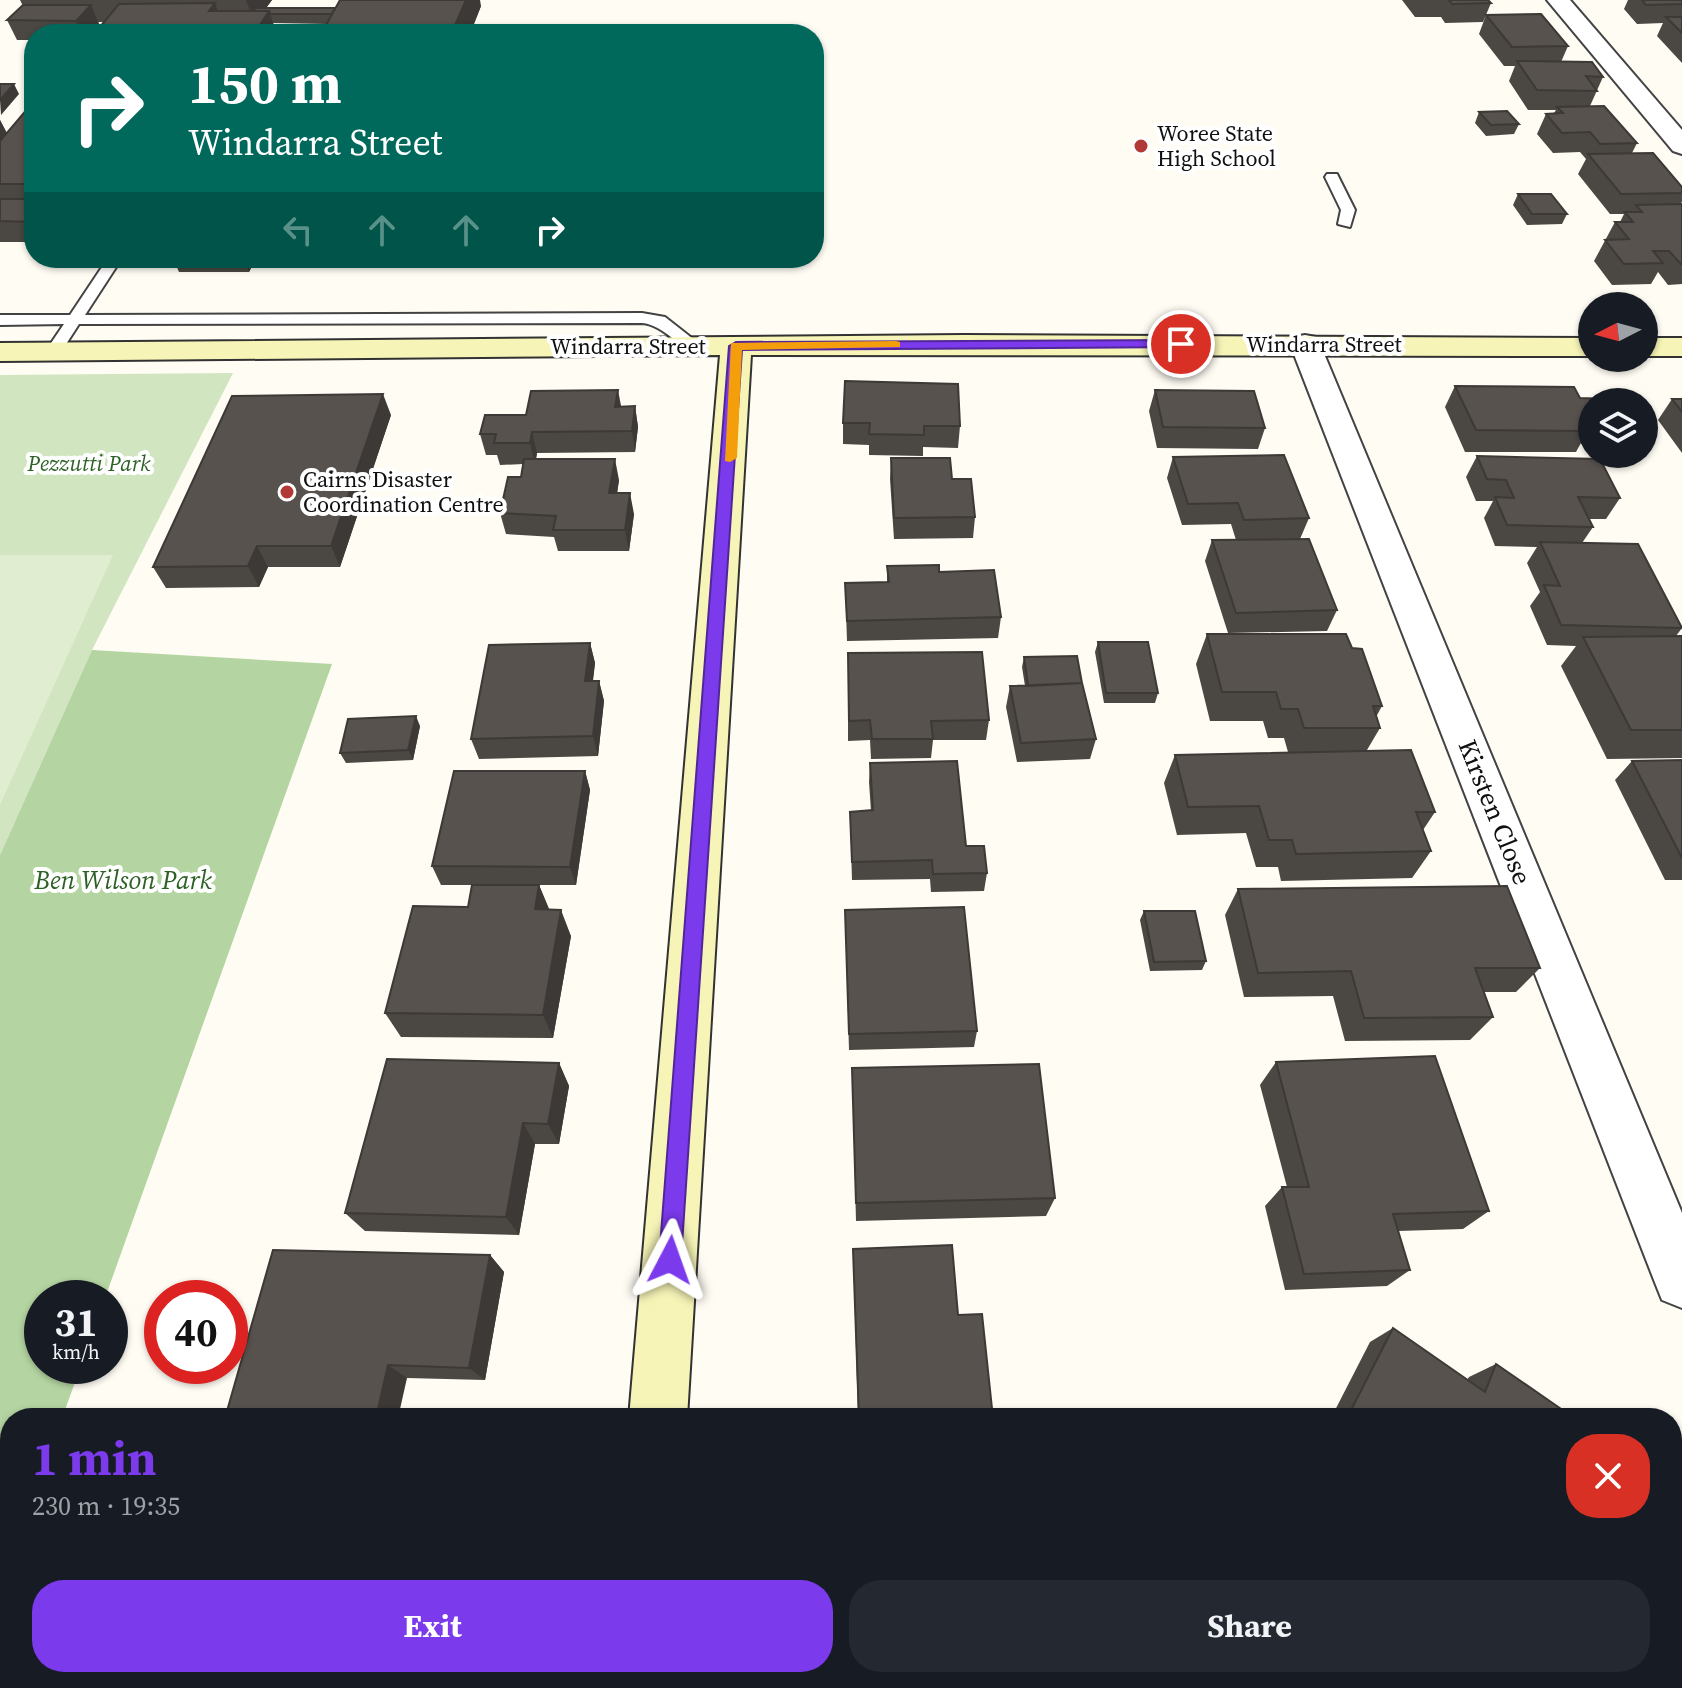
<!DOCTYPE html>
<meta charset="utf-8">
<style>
:root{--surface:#171b24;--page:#242831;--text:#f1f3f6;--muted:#9ea1a6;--accent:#7c3aed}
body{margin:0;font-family:"Source Serif 4",serif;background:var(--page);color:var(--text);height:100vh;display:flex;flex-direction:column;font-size:30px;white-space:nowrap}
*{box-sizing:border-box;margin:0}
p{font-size:26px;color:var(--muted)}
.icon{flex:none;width:44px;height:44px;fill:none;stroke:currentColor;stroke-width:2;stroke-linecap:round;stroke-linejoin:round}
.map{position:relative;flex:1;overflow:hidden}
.side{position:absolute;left:0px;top:1408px;width:1682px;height:280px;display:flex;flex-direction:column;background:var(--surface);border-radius:32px 32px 0 0;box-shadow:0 2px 6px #0004}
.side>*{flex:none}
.banner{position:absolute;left:24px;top:24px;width:800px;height:244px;border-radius:32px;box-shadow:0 2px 6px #0004;background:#00695c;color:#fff;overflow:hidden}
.needle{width:52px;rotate:264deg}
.fabs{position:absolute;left:1578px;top:292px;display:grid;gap:16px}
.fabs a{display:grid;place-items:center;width:80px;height:80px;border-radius:50%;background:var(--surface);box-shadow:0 2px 6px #0004;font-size:40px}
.speed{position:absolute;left:24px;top:1280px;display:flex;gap:16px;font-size:40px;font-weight:700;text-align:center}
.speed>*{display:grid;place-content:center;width:104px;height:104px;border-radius:50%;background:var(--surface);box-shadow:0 2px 6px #0004;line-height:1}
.speed small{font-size:20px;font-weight:400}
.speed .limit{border:12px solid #d22;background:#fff;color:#111}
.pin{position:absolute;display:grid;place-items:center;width:68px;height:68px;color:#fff;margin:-34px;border:4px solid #fff;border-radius:50%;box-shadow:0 2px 8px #0007}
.me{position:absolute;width:88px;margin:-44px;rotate:4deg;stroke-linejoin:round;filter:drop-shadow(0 0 6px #0008)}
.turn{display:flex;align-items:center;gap:28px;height:168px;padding:0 32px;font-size:36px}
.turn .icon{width:104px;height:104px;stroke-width:2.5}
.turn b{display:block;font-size:56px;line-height:68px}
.lanes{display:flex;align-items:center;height:76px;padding:0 32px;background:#0003;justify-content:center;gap:40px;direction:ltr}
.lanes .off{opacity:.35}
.round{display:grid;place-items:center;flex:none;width:84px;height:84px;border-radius:32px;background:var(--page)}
.head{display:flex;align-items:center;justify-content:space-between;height:136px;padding:0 32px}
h1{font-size:48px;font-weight:700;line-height:60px;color:var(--accent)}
.cta{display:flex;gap:16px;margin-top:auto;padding:16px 32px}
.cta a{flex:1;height:92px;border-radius:32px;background:var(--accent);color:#fff;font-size:32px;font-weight:700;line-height:92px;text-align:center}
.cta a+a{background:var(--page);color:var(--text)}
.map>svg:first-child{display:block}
</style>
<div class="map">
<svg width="1682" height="1688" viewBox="0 0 1682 1688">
<rect width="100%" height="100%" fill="#fefcf3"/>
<!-- green -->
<path fill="#d0e5c0" d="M 233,373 L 92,650 L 0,855 L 0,375 Z"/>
<!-- forest -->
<path fill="#b4d4a1" d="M 92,650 L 332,664 L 105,1298 L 42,1298 L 42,1366 L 81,1366 L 62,1418 L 10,1418 L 10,1564 L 0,1592 L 0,855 Z"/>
<!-- pitch -->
<path fill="#e1edd1" d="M 0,555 L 113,555 L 0,805 Z"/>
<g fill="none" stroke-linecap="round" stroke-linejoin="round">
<defs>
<path id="lane" d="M 1327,174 L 1337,174 L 1355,210 L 1350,227 L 1338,224 L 1341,210 L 1325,177 Z
M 108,258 L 122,258 L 85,315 L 642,313 L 665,317 L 702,346 L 699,349 C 681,353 666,325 642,323 L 79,324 L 59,355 L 53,357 L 45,352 L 64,324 L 0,325 L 0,315 L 70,315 Z"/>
<path id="street" d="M 1547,0 L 1570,0 L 1682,130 L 1682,154 L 1673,151 Z
M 1305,335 L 1316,337 L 1320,344 L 1682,1213 L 1682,1308 L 1662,1300 L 1654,1280 L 1290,344 L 1294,337 Z"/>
<path id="secondary" d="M 964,335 L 1592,338 L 1592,356 L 751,355 L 687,1418 L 629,1418 L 720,355 L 0,361 L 0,343 Z
M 1644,338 L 1682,338 L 1682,356 L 1644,356 Z
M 606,1678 L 672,1678 L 671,1688 L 605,1688 Z"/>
</defs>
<!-- lane casing -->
<use href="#lane" stroke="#434343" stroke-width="4"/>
<!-- street casing -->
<use href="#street" stroke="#434343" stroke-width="4"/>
<!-- secondary casing -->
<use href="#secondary" stroke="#323232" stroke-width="4"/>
<!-- lane -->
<use href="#lane" fill="#fff" fill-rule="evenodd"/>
<!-- street -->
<use href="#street" fill="#fff" fill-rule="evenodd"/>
<!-- secondary -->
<use href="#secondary" fill="#f6f4b6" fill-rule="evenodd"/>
</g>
<!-- wall -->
<path fill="#4b4742" d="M 20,0 L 272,0 L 266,8 L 335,8 L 481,6 L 470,34 L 321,34 L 327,24 L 273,23 L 277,34 L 94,34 L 104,22 L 98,22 L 99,24 L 91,34 L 34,34 L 34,40 L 17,40 L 7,20 L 23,6 Z
M 1402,0 L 1488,0 L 1491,3 L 1483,22 L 1445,23 L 1441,17 L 1415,17 Z
M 1628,0 L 1682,0 L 1682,63 L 1657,36 L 1663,23 L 1637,24 L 1624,9 Z
M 1486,15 L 1568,46 L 1561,62 L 1603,77 L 1590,106 L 1637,143 L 1632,153 L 1682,187 L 1682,202 L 1680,204 L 1682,204 L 1682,284 L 1668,285 L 1658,272 L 1651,284 L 1612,285 L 1594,261 L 1615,222 L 1620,222 L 1624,214 L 1610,214 L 1578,174 L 1586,159 L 1580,152 L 1553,153 L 1537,134 L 1546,114 L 1554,113 L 1556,110 L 1528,110 L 1509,81 L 1515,66 L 1504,66 L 1479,34 Z
M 34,101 L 34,242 L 0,242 L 0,120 L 7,133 Z
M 1479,112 L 1519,124 L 1514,134 L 1486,136 L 1475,123 Z
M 1518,194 L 1567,214 L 1562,224 L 1527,225 L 1513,205 Z
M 173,258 L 256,258 L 249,272 L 179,272 Z
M 1455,386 L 1592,402 L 1592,442 L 1582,441 L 1576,452 L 1465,452 L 1445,407 Z
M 1155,390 L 1265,428 L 1258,449 L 1157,448 L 1149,411 Z
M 1672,399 L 1682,399 L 1682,453 L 1658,420 Z
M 621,406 L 635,406 L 638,427 L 635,452 L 537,453 L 536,459 L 619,480 L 617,493 L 634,514 L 629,551 L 558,551 L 554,537 L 506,534 L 500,513 L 521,477 L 523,464 L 500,465 L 497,455 L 486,455 L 480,434 L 526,415 Z
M 391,415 L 340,567 L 268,567 L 259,587 L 166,588 L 153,567 Z
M 843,423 L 960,426 L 958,448 L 923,447 L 923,456 L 869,455 L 869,445 L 843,444 Z
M 1477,456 L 1620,498 L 1606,519 L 1588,519 L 1593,527 L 1582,543 L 1682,628 L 1676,636 L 1682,636 L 1682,758 L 1607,759 L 1561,666 L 1576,646 L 1547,645 L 1530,606 L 1540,592 L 1527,563 L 1537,547 L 1495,546 L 1484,518 L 1493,501 L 1476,501 L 1466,477 Z
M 1173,457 L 1309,518 L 1300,539 L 1337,610 L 1327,631 L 1228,633 L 1205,561 L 1212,540 L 1236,540 L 1231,524 L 1182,525 L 1167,478 Z
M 891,458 L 975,517 L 973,538 L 894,539 L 890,479 Z
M 887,566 L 939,572 L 1001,617 L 998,638 L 847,641 L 845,583 L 887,582 Z
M 1207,634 L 1352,648 L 1382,706 L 1376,717 L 1380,728 L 1367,750 L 1435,812 L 1423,830 L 1431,851 L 1412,878 L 1281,881 L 1278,867 L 1256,867 L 1246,833 L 1177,835 L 1164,783 L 1175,755 L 1288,752 L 1284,738 L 1268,738 L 1263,721 L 1210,721 L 1196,664 Z
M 1098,642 L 1158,693 L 1155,703 L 1104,703 L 1095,652 Z
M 590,643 L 595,663 L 593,681 L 599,681 L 604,701 L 598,756 L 479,759 L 471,739 Z
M 848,653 L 989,720 L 986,740 L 933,740 L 931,758 L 871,759 L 870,740 L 848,741 Z
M 1024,657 L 1082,683 L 1096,739 L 1090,759 L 1017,762 L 1006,707 L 1010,686 L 1025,686 L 1022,667 Z
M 420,726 L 413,760 L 346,763 L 340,753 Z
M 1682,760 L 1682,880 L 1665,880 L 1615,780 L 1632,761 Z
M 870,763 L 966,846 L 987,873 L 984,891 L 931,892 L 930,879 L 852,880 L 850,812 L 871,811 L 869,782 Z
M 585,771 L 590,790 L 576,885 L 441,885 L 432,866 Z
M 539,885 L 549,910 L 571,936 L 553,1038 L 401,1037 L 385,1013 L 468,907 Z
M 1238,889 L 1540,968 L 1516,992 L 1484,992 L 1493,1017 L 1470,1040 L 1345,1041 L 1333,996 L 1244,997 L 1225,915 Z
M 845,910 L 977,1031 L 974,1047 L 849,1050 Z
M 1144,911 L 1206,961 L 1202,970 L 1150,971 L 1140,920 Z
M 1276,1062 L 1489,1211 L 1463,1229 L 1398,1231 L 1410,1270 L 1387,1286 L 1285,1290 L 1265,1206 L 1282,1187 L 1287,1187 L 1260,1085 Z
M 559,1063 L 569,1086 L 559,1144 L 535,1144 L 519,1235 L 365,1231 L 345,1213 Z
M 852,1068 L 1055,1198 L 1046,1216 L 856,1221 Z
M 853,1249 L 958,1315 L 993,1418 L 858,1418 Z
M 490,1255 L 504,1272 L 485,1380 L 407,1378 L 225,1418 Z
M 1393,1328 L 1467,1380 L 1469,1377 L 1496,1364 L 1565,1418 L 1331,1418 L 1370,1342 Z
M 1028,1678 L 1113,1678 L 1114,1688 L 1029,1688 Z
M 1539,1678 L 1672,1678 L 1682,1688 L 1538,1688 Z"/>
<!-- shaded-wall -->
<path fill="#3d3936" d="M 246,0 L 272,0 L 255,23 Z
M 466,0 L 480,0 L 481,6 L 470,34 L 451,34 Z
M 215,3 L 225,31 L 209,11 Z
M 91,5 L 99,24 L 91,34 L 82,34 L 76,21 Z
M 269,11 L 277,34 L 254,34 Z
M 14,84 L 19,94 L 1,115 L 0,100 Z
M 0,120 L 7,134 L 0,143 Z
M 244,258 L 256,258 L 249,272 Z
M 618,390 L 622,411 L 615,407 Z
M 383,394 L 391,415 L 340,567 L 331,546 Z
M 635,406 L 638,427 L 635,452 L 632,431 Z
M 532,432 L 537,453 L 535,464 L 530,443 Z
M 615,459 L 619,480 L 614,514 L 609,493 Z
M 630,493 L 634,514 L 629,551 L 625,530 Z
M 257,546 L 268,567 L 259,587 L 248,566 Z
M 590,643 L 595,663 L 590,701 L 585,681 Z
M 599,681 L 604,701 L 598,756 L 593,736 Z
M 416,716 L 420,726 L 413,760 L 408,750 Z
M 585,771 L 590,790 L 576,885 L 570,867 Z
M 539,885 L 550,911 L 535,909 Z
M 561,910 L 571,936 L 553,1038 L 543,1015 Z
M 559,1063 L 569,1086 L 559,1144 L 548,1124 Z
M 523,1123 L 535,1144 L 519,1235 L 506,1217 Z
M 490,1255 L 504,1272 L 485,1380 L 469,1368 Z
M 388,1365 L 407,1378 L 398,1418 L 376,1418 Z
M 436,1678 L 455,1678 L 455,1688 L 435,1688 Z"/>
<!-- building -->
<path fill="#57524d" stroke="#3d3936" stroke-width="2" d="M 340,0 L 466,0 L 451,34 L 321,34 Z
M 1449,0 L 1488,0 L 1491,3 L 1452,4 Z
M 1642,0 L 1682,0 L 1682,4 L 1646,5 Z
M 215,3 L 209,11 L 269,11 L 254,34 L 94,34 L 119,4 Z
M 23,5 L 91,5 L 76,21 L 7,20 Z
M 256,8 L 335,8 L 332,14 L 270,14 L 269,11 L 253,11 Z
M 1541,14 L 1568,46 L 1512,47 L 1486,15 Z
M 1666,17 L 1682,17 L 1682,33 Z
M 1517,61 L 1592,62 L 1603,77 L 1586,76 L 1597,91 L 1537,90 Z
M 0,84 L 14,84 L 0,100 Z
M 34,101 L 34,184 L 0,184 L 0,141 Z
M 1604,106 L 1637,143 L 1600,144 L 1590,132 L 1562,133 L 1546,114 L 1563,113 L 1557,107 Z
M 1507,111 L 1519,124 L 1491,125 L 1479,112 Z
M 1653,153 L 1682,187 L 1682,193 L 1621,194 L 1588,154 Z
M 1518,194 L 1551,194 L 1567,214 L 1532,214 Z
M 0,199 L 34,199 L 34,222 L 0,221 Z
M 1682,204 L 1682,264 L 1681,264 L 1669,251 L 1653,251 L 1663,263 L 1624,264 L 1605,240 L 1629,239 L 1615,222 L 1633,222 L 1625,212 L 1642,212 L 1636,205 Z
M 845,381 L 958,384 L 960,426 L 924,426 L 924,435 L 869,434 L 870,423 L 843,423 Z
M 1455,386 L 1574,387 L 1580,398 L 1609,399 L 1611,402 L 1592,402 L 1592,420 L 1583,420 L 1589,431 L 1476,430 Z
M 618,390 L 615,407 L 635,406 L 632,431 L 532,432 L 530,443 L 494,443 L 496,434 L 480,434 L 485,415 L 526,415 L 531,391 Z
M 1155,390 L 1254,391 L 1265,428 L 1163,427 Z
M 383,394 L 331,546 L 257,546 L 248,566 L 153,567 L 232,396 Z
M 1672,399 L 1682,399 L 1682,412 Z
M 1284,455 L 1309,518 L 1244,520 L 1238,503 L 1188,504 L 1173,457 Z
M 1477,456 L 1600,459 L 1620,498 L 1578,497 L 1593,527 L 1507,525 L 1495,497 L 1514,498 L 1506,480 L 1487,479 Z
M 891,458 L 950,458 L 952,479 L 971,479 L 975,517 L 894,518 Z
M 524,459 L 615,459 L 609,493 L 630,493 L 625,530 L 553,530 L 556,516 L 500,513 L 508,477 L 521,477 Z
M 1309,539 L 1337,610 L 1236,613 L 1212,540 Z
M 1540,542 L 1638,544 L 1682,628 L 1561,625 L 1544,585 L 1560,586 Z
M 939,565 L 939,572 L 994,570 L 1001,617 L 847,621 L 845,583 L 889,582 L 887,566 Z
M 1207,634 L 1346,634 L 1352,648 L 1362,649 L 1382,706 L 1373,706 L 1380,728 L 1304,728 L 1298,709 L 1281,709 L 1276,692 L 1222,692 Z
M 1682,636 L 1682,730 L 1631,730 L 1583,637 Z
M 1098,642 L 1148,642 L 1158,693 L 1106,693 Z
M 590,643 L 585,681 L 599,681 L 593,736 L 471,739 L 489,645 Z
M 982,652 L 989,720 L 931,721 L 933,739 L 872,739 L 870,720 L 849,721 L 848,653 Z
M 1077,656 L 1082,683 L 1028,686 L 1024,657 Z
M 1082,683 L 1096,739 L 1021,743 L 1010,686 Z
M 416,716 L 408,750 L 340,753 L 348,719 Z
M 1411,750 L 1435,812 L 1416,812 L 1431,851 L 1296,854 L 1292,840 L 1269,840 L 1259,806 L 1188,807 L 1175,755 Z
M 1682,760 L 1682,858 L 1632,761 Z
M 957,761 L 966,846 L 984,846 L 987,873 L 933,874 L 932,860 L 852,862 L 850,812 L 873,810 L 870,763 Z
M 454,771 L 585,771 L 570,867 L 432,866 Z
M 472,885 L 539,885 L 535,909 L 561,910 L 543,1015 L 385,1013 L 413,906 L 468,907 Z
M 1507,886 L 1540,968 L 1475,968 L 1493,1017 L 1364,1018 L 1351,971 L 1258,973 L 1238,889 Z
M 964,907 L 977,1031 L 849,1034 L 845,910 Z
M 1144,911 L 1195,911 L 1206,961 L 1154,962 Z
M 1435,1056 L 1489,1211 L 1393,1214 L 1410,1270 L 1304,1274 L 1282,1187 L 1309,1187 L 1276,1062 Z
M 387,1059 L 559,1063 L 548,1124 L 523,1123 L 506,1217 L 345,1213 Z
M 1039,1064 L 1055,1198 L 856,1203 L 852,1068 Z
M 952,1245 L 958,1315 L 982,1314 L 993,1418 L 859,1418 L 853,1249 Z
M 273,1250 L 490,1255 L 469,1368 L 388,1365 L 376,1418 L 225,1418 Z
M 1393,1328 L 1485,1392 L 1496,1364 L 1567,1413 L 1565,1418 L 1347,1418 Z
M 1672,1612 L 1682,1616 L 1682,1688 L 1574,1688 L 1574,1678 L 1672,1678 Z
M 141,1678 L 436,1678 L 435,1688 L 139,1688 Z
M 856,1678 L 943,1678 L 944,1688 L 857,1688 Z
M 1037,1678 L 1113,1678 L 1114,1688 L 1038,1688 Z"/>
<!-- route -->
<path fill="#7c3aed" stroke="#51269a" stroke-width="2" d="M 1181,340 L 1188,344 L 1186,347 L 742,350 L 681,1260 L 678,1268 L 670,1272 L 662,1268 L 659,1260 L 729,346 L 736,342 Z"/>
<!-- slow -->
<path fill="#f59e0b" d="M 896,341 L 900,342 L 900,347 L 742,350 L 737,458 L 730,462 L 725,461 L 731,343 Z"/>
<!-- markers -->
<g fill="#b13a36" stroke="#fff" stroke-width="3">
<circle cx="1141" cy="146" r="8"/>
<circle cx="287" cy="492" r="8"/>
</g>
<g text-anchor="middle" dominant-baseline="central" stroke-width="8" stroke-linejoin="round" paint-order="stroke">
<!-- far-poi labels -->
<g font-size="22" fill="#101010" stroke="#fff" text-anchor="start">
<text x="1157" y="133">Woree State<tspan x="1157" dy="25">High School</tspan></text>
<text x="303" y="479">Cairns Disaster<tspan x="303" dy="25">Coordination Centre</tspan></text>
</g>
<!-- far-street labels -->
<g font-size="22" fill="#101010" stroke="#fff">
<text x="1324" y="344">Windarra Street</text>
<text x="628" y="346">Windarra Street</text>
</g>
<!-- far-park labels -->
<g font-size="22" font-style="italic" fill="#2e6126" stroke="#fff">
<text x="89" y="463">Pezzutti Park</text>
</g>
<!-- street labels -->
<g font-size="26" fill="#101010" stroke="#fff">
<text transform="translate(1495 812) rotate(68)">Kirsten Close</text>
</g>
<!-- park labels -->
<g font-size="26" font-style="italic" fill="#2e6126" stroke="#fff">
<text x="123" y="880">Ben Wilson Park</text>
</g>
</g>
</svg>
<div class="fabs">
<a><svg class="needle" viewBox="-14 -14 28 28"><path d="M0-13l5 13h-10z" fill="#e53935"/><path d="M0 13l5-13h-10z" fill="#9ea1a6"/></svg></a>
<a><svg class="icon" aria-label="layers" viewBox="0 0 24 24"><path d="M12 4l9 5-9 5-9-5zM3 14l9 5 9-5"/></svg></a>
</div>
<div class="speed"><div>31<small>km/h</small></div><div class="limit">40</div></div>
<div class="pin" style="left:1181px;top:344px;background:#d93025"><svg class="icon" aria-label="arrive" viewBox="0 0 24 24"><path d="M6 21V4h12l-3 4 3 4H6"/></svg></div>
<svg class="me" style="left:670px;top:1260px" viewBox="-20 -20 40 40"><path d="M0-17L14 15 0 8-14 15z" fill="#7c3aed" stroke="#fff" stroke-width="4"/></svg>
<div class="banner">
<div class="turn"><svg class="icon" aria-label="right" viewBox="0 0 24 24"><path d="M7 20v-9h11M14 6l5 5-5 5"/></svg><div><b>150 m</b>Windarra Street</div></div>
<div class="lanes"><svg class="icon off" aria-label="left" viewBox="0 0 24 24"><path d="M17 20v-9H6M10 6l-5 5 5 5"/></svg><svg class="icon off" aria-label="ahead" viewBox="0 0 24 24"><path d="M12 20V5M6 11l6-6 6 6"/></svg><svg class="icon off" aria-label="ahead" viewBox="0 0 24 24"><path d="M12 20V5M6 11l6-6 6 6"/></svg><svg class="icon" aria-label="right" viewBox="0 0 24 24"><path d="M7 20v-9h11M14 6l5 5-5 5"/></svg></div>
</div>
<section class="side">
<div class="head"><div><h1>1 min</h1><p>230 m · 19:35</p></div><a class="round" style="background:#d93025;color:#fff"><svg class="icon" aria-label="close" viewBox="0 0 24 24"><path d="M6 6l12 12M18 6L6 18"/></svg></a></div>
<div class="cta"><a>Exit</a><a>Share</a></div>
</section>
</div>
